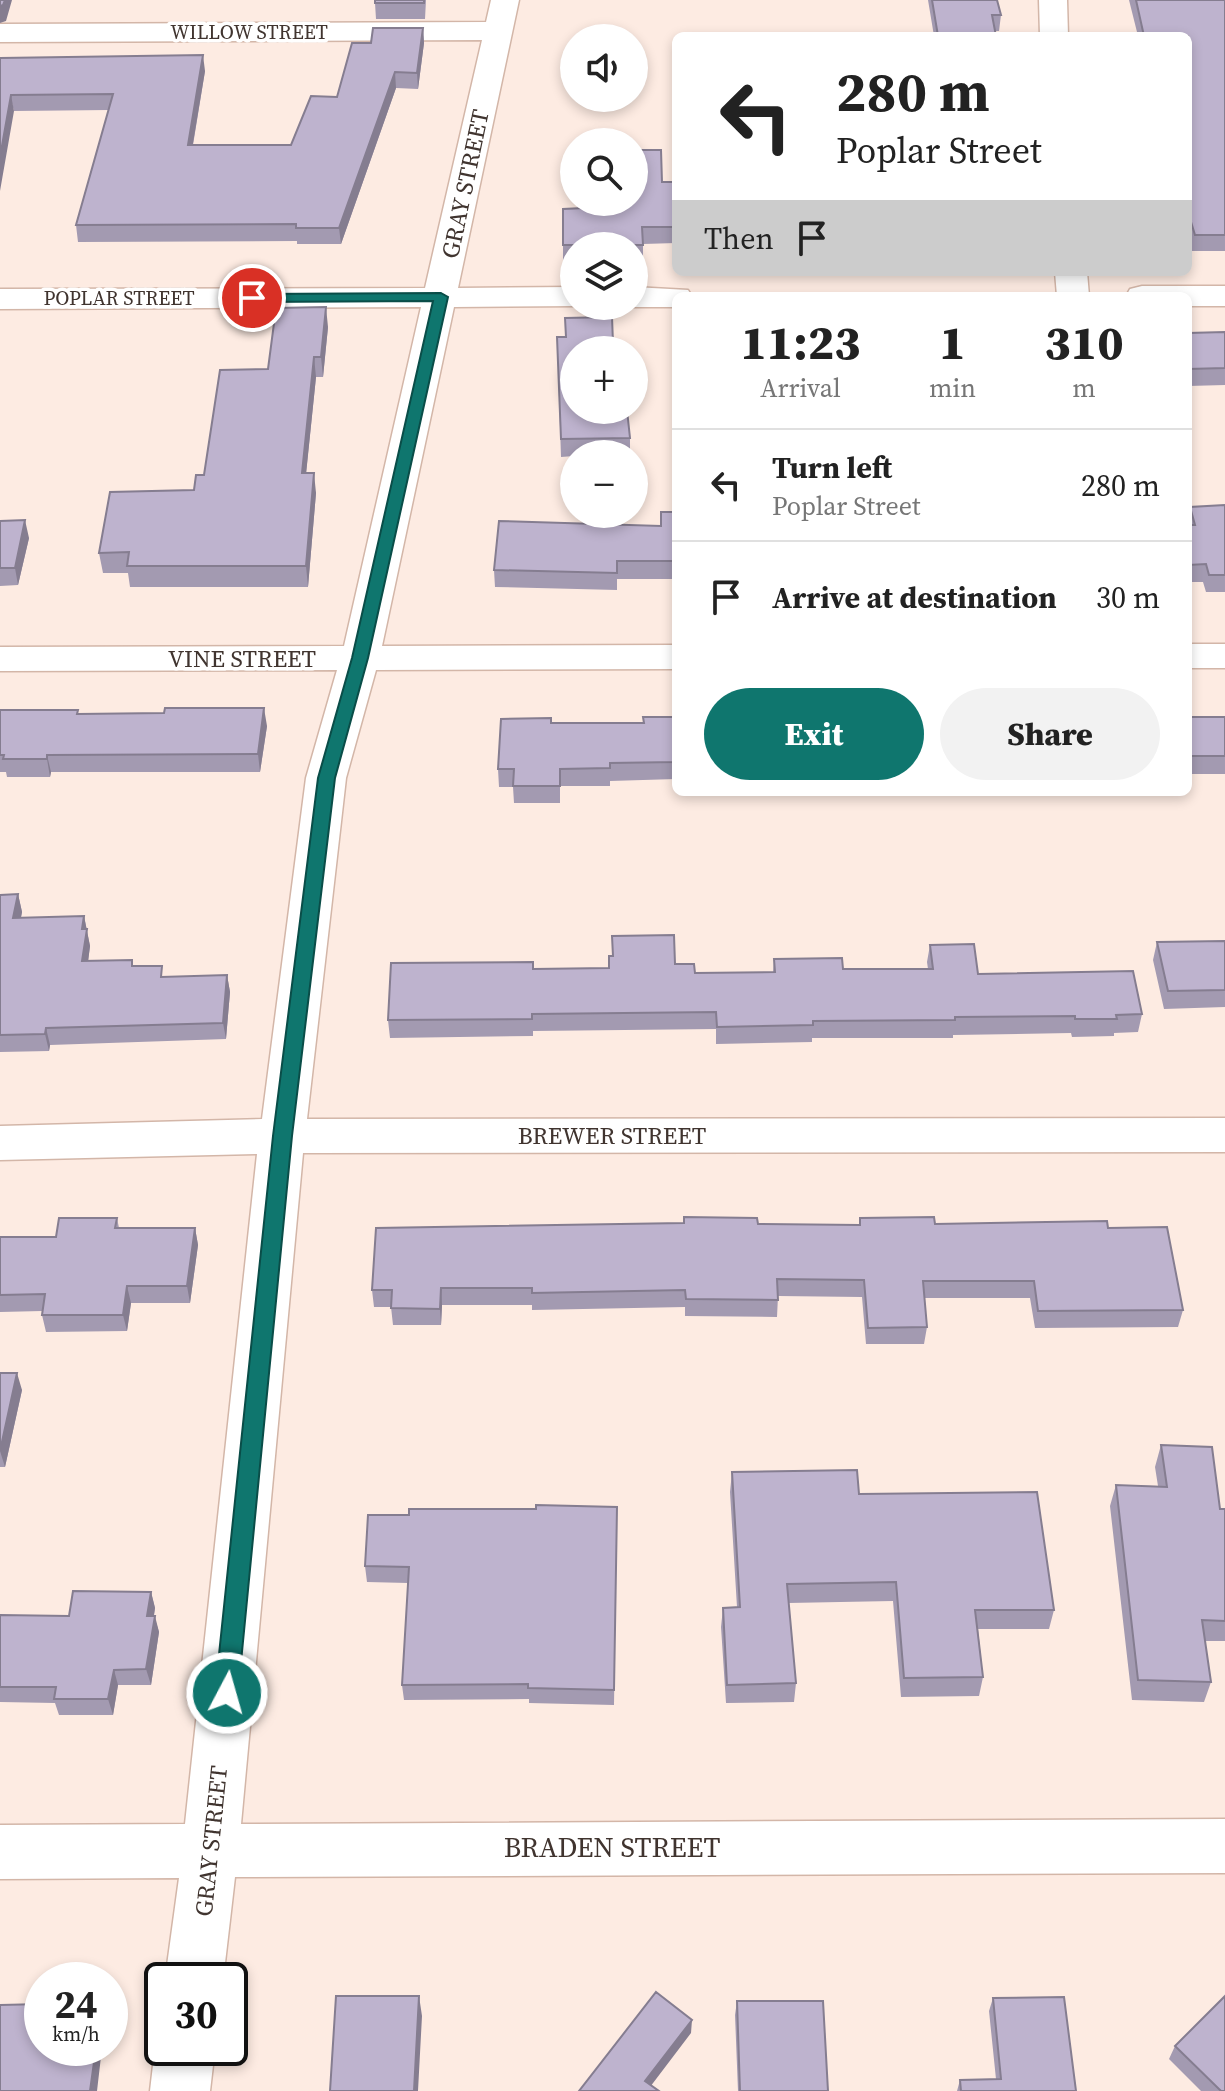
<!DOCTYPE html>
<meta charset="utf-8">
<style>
:root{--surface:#fff;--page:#f2f2f2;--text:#222;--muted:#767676;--line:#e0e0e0;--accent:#0f766e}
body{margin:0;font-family:"Source Serif 4",serif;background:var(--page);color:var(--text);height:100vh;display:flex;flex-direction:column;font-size:30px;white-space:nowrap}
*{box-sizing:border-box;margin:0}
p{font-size:26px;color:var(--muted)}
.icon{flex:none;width:44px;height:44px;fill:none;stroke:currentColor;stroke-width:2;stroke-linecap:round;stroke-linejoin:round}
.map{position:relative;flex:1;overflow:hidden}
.sheet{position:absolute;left:672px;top:292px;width:520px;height:504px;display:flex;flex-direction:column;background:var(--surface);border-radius:12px;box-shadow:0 4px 12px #0003}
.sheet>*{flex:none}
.top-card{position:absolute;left:672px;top:32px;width:520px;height:244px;border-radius:12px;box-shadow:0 4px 12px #0003;background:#fff;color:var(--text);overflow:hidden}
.buttons{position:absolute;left:560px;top:24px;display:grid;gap:16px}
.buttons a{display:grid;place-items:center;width:88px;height:88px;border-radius:50%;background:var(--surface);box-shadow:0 4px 12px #0003;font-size:40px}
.speed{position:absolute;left:24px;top:1962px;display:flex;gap:16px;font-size:40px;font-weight:700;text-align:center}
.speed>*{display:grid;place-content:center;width:104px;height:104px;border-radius:50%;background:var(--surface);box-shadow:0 4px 12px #0003;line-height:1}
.speed small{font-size:20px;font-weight:400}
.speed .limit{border:4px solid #111;border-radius:12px;background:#fff;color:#111}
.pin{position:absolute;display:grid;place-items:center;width:68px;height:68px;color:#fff;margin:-34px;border:4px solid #fff;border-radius:50%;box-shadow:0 2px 8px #0007}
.me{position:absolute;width:88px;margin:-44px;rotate:6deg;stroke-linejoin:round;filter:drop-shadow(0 0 6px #0008)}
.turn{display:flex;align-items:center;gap:28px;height:168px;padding:0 32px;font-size:36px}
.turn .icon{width:104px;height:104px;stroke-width:2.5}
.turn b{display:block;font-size:56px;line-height:68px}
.then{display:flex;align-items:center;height:76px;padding:0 32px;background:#0003;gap:16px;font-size:30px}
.eta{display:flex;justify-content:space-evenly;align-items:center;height:136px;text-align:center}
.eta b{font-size:48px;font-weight:800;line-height:56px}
.action{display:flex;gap:16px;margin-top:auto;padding:16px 32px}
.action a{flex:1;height:92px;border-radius:48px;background:var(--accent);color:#fff;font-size:32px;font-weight:800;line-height:92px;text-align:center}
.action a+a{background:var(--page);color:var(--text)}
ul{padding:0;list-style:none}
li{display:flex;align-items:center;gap:24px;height:112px;padding:0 32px;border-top:2px solid var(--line)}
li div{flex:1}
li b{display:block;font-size:30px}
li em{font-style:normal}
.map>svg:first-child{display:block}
</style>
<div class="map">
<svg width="1225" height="2091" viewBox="0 0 1225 2091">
<rect width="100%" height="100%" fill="#fdebe2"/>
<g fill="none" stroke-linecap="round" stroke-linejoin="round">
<defs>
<path id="street" d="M 491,0 L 519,0 L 458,288 L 574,287 L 574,306 L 577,306 L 454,307 L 382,646 L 676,645 L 676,669 L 376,670 L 346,778 L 307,1119 L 1225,1118 L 1225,1152 L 303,1153 L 241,1824 L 1225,1819 L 1225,1873 L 235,1877 L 223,1980 L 165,1980 L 179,1878 L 0,1879 L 0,1825 L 185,1824 L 257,1154 L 0,1160 L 0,1126 L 262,1119 L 306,778 L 337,670 L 0,671 L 0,647 L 344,646 L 421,307 L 0,309 L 0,289 L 425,288 L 482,40 L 0,42 L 0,24 L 486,22 Z
M 1039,0 L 1067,0 L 1068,36 L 1040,36 Z
M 1055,272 L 1087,272 L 1089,296 L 1057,296 Z
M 1142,286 L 1225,286 L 1225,306 L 1188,306 L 1188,296 L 1126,296 L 1130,289 Z
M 634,287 L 688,290 L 692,296 L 676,296 L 676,307 L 634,307 L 631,306 L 634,306 Z
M 1188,644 L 1225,644 L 1225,668 L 1188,668 Z
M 162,2032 L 162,2048 L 215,2048 L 210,2091 L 150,2091 L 155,2048 Z"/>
</defs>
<!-- street casing -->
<use href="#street" stroke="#d3b6a8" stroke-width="3"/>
<!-- street -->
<use href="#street" fill="#fff" fill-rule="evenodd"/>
</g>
<!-- wall -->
<path fill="#a39ab1" d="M 426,0 L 425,19 L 376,19 L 375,3 Z
M 928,0 L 997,0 L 1001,15 L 999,31 L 995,31 L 996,36 L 934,36 Z
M 1129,0 L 1225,0 L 1225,251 L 1192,251 L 1188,237 L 1188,36 L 1138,36 Z
M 423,28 L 424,43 L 418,89 L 396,88 L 341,244 L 297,244 L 297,241 L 78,242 L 76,225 L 109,110 L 14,111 L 0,58 L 205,71 L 193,145 L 291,145 L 337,97 L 371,43 Z
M 662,182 L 676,182 L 676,243 L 643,244 L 643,261 L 634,261 L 634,246 L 574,246 L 574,261 L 563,261 L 563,209 L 584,208 Z
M 328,327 L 323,377 L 316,377 L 306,473 L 316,493 L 308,587 L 130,587 L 128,573 L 103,573 L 99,553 L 194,490 L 204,475 Z
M 1225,332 L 1225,385 L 1188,386 L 1188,333 Z
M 557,337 L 613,343 L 630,438 L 630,454 L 574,454 L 574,456 L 561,457 Z
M 1225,505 L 1225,592 L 1206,592 L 1203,582 L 1188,582 L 1188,517 L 1190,507 Z
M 676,512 L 676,579 L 617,579 L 617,590 L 495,587 L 494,570 L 661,526 Z
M 0,521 L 29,538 L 18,585 L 0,586 Z
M 0,710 L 267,726 L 260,772 L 51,772 L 50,777 L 7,777 L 6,772 L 0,772 Z
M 676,717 L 676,779 L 610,781 L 610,786 L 560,786 L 560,803 L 514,803 L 513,787 L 499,787 L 498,769 L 551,723 L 643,723 Z
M 1188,717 L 1225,717 L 1225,774 L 1188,774 Z
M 18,894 L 22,912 L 21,918 L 84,916 L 90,946 L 88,961 L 132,960 L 133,966 L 164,977 L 227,975 L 230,992 L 226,1039 L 50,1045 L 49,1051 L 0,1052 L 0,895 Z
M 612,936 L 695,973 L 773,972 L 774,959 L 843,969 L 928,969 L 927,962 L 930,945 L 978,974 L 1142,1014 L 1138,1032 L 1114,1033 L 1114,1036 L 1072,1037 L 1071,1033 L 953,1035 L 953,1038 L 812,1038 L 812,1042 L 716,1044 L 716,1029 L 533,1031 L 533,1036 L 390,1038 L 388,1020 L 533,969 L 609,968 L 612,956 Z
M 1225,941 L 1225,1007 L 1164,1009 L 1153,960 L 1157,942 Z
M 117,1218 L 119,1228 L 195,1228 L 198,1245 L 190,1303 L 131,1303 L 127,1331 L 46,1332 L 42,1315 L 42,1311 L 0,1312 L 0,1237 L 56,1237 Z
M 860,1218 L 935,1224 L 1108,1228 L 1183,1310 L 1178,1327 L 1035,1328 L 1030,1298 L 924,1298 L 927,1327 L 924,1344 L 866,1344 L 862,1297 L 778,1296 L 777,1317 L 685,1316 L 685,1307 L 532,1310 L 532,1305 L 442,1305 L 441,1325 L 393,1325 L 391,1307 L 374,1307 L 372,1290 L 758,1224 L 859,1225 Z
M 0,1373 L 22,1390 L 5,1467 L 0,1467 Z
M 1161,1445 L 1220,1509 L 1225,1509 L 1225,1641 L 1205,1641 L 1211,1682 L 1204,1702 L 1132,1700 L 1110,1506 L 1116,1485 L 1158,1486 L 1155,1467 Z
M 732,1472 L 859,1494 L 1054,1610 L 1049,1629 L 978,1629 L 983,1677 L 979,1696 L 901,1697 L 893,1601 L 788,1603 L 796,1683 L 794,1702 L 726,1703 L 721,1627 L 723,1608 L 737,1607 L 730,1492 Z
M 617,1507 L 614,1705 L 529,1703 L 529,1699 L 404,1700 L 402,1685 L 408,1583 L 367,1582 L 365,1566 L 409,1515 Z
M 151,1592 L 155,1608 L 154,1616 L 159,1632 L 151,1685 L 118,1685 L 113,1715 L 59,1715 L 55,1703 L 0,1702 L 0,1615 L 69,1616 Z
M 993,1998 L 1076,2091 L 957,2091 L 960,2080 L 996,2079 L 989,2011 Z
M 737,2001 L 828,2091 L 738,2091 L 735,2015 Z
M 1175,2046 L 1225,2091 L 1201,2091 L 1169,2059 Z"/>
<!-- shaded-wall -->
<path fill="#857d90" d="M 5,0 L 12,0 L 6,21 L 0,23 L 0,6 Z
M 423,28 L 424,43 L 418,89 L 417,73 Z
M 203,55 L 205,71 L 190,161 L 188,145 Z
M 395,72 L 396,88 L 341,244 L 339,228 Z
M 11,95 L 14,111 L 0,191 L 0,157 Z
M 326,307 L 328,327 L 323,377 L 321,357 Z
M 314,357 L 316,377 L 304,494 L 302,473 Z
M 314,473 L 316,493 L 308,587 L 306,566 Z
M 25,520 L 29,538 L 18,585 L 15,568 Z
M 264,708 L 267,726 L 260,772 L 258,754 Z
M 47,755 L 51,772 L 50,777 L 47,759 Z
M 18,894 L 22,912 L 17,935 L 13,918 Z
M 84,916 L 90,946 L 86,978 L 82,961 L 82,929 Z
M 227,975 L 230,992 L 226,1039 L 223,1023 Z
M 46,1028 L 50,1045 L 49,1051 L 45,1034 Z
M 195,1228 L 198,1245 L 190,1303 L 187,1286 Z
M 127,1286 L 131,1303 L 127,1331 L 123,1315 Z
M 441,1288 L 442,1305 L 441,1325 L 440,1309 Z
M 17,1373 L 22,1390 L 5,1467 L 0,1451 Z
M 151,1592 L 155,1608 L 151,1632 L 147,1616 Z
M 155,1616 L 159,1632 L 151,1685 L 146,1669 Z
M 114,1670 L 118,1685 L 113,1715 L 108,1699 Z
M 419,1996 L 422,2016 L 418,2091 L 414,2091 Z
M 692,2020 L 691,2033 L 647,2091 L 645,2081 Z
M 96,2048 L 102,2048 L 97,2091 L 90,2091 Z"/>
<!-- building -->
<path fill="#beb3ce" stroke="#857d90" stroke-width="2" d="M 0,0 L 5,0 L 3,5 L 0,6 Z
M 375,0 L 424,0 L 424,3 L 375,3 Z
M 932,0 L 997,0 L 1001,15 L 992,15 L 996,36 L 938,36 Z
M 1136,0 L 1225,0 L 1225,235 L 1195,235 L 1188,212 L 1188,36 L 1144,36 Z
M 373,28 L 423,28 L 417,73 L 395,72 L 339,228 L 296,228 L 296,224 L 76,225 L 113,94 L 11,95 L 0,157 L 0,58 L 203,55 L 188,145 L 291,145 L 311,96 L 337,97 L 352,43 L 371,43 Z
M 634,150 L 661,150 L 662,182 L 676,182 L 676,227 L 642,227 L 643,245 L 563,245 L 563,209 L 584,208 L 584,202 L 634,202 Z
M 326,307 L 321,357 L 314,357 L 302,473 L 314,473 L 306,566 L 127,566 L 129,552 L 99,553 L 110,492 L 194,490 L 196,475 L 204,475 L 220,370 L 268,369 L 276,308 Z
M 612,317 L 613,343 L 622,344 L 623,350 L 574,350 L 574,410 L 627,410 L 630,438 L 561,439 L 557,337 L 566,337 L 565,318 Z
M 1225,332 L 1225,368 L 1188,369 L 1188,333 Z
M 1225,505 L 1225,575 L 1209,575 L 1206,564 L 1188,565 L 1188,525 L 1195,525 L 1190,507 Z
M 661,512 L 676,512 L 676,561 L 617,561 L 617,573 L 494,570 L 499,521 L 661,526 Z
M 25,520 L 15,568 L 0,568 L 0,521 Z
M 165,708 L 264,708 L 258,754 L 47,755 L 47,759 L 3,759 L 4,755 L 0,755 L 0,710 L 78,710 L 77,714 L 164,713 Z
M 643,717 L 676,717 L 676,762 L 610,763 L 610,768 L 560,769 L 560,786 L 513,786 L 514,769 L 498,769 L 501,719 L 551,718 L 551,723 L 644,723 Z
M 1188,717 L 1225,717 L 1225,756 L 1188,756 Z
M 18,894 L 13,918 L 84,916 L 82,929 L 87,929 L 82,961 L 132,960 L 132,966 L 162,966 L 161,977 L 227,975 L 223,1023 L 46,1028 L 45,1034 L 0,1035 L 0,895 Z
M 674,935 L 675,964 L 694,964 L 695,973 L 775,972 L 774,959 L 842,958 L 843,969 L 933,969 L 930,945 L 974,944 L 978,974 L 1133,971 L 1142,1014 L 1116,1015 L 1117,1019 L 1075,1019 L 1075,1016 L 955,1017 L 955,1020 L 813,1021 L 813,1025 L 717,1027 L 716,1012 L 532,1014 L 532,1019 L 388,1020 L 391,963 L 533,962 L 533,969 L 609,968 L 609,956 L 613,956 L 612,936 Z
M 1225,941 L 1225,990 L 1168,991 L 1157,942 Z
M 684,1217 L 757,1218 L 758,1224 L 860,1225 L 860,1218 L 934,1217 L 935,1224 L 1107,1221 L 1108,1228 L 1167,1227 L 1183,1310 L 1038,1311 L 1034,1281 L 923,1281 L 927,1327 L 868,1328 L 864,1280 L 777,1279 L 778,1300 L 686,1299 L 685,1290 L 532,1293 L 532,1288 L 441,1288 L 440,1309 L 391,1308 L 392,1290 L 372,1290 L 376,1228 L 684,1223 Z
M 59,1218 L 117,1218 L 115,1228 L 195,1228 L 187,1286 L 127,1286 L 123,1315 L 42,1315 L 45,1294 L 0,1295 L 0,1237 L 56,1237 Z
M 0,1373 L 17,1373 L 0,1451 Z
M 1161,1445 L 1212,1447 L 1220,1509 L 1225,1509 L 1225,1621 L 1202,1620 L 1211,1682 L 1138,1680 L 1116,1485 L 1167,1487 Z
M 857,1470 L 859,1494 L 1037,1492 L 1054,1610 L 975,1610 L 983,1677 L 904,1678 L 896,1582 L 787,1584 L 796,1683 L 727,1685 L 723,1608 L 740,1607 L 732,1472 Z
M 536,1505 L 617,1507 L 614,1690 L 528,1688 L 528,1684 L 402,1685 L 409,1567 L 365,1566 L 368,1515 L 409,1515 L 409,1509 L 536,1509 Z
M 73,1591 L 151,1592 L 147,1616 L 155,1616 L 146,1669 L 114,1670 L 108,1699 L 54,1699 L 56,1687 L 0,1687 L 0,1615 L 69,1616 Z
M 656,1992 L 692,2020 L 645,2081 L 659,2091 L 579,2091 Z
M 336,1996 L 419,1996 L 414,2091 L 330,2091 Z
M 1225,1996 L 1225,2091 L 1221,2091 L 1175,2046 Z
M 1064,1997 L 1076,2091 L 961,2091 L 960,2080 L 1001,2079 L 993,1998 Z
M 737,2001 L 823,2001 L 828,2091 L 740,2091 Z
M 42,2004 L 42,2048 L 96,2048 L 90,2091 L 0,2091 L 0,2005 Z"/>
<!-- route -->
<path fill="#0f766e" stroke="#0a4d48" stroke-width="2" d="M 441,293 L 448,297 L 368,658 L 335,778 L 292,1136 L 238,1693 L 234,1701 L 227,1703 L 219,1701 L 215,1693 L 273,1136 L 318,778 L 352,658 L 433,301 L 252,302 L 245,298 L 252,294 Z"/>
<g text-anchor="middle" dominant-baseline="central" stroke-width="7" stroke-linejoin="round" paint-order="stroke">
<!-- far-street labels -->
<g font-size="20" fill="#40342f" stroke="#fff">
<text x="249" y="32">WILLOW STREET</text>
<text x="119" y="298">POPLAR STREET</text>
</g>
<!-- street labels -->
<g font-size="24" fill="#40342f" stroke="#fff">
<text transform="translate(465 184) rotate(-78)">GRAY STREET</text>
<text x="242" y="658">VINE STREET</text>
<text x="612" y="1135">BREWER STREET</text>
<text transform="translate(211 1841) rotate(-84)">GRAY STREET</text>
</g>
<!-- near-street labels -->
<g font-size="28" fill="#40342f" stroke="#fff">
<text x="612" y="1847">BRADEN STREET</text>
</g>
</g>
</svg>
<div class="buttons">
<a><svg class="icon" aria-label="sound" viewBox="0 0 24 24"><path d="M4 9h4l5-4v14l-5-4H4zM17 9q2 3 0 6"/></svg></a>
<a><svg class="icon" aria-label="search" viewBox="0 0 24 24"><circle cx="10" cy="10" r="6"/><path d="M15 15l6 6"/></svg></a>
<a><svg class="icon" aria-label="layers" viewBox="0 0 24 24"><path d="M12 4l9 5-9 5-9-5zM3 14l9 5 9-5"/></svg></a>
<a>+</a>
<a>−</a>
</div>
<div class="speed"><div>24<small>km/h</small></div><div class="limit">30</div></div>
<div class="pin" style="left:252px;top:298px;background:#d93025"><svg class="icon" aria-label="arrive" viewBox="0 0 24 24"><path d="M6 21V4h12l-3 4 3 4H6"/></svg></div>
<svg class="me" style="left:227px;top:1693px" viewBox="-20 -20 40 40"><circle r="17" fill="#0f766e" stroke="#fff" stroke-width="3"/><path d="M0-11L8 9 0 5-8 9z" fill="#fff"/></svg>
<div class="top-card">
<div class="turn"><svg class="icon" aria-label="left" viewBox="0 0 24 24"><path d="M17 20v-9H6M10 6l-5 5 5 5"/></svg><div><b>280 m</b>Poplar Street</div></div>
<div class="then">Then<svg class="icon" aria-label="arrive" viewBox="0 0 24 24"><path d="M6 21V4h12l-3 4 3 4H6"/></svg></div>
</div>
<section class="sheet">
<div class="eta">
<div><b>11:23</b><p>Arrival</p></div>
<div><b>1</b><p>min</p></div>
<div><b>310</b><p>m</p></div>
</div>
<ul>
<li><svg class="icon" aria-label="left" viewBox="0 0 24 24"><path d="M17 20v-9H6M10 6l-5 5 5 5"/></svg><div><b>Turn left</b><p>Poplar Street</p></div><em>280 m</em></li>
<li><svg class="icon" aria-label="arrive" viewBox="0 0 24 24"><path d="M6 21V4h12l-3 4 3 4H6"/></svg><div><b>Arrive at destination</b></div><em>30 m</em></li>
</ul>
<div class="action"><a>Exit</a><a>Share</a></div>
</section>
</div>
